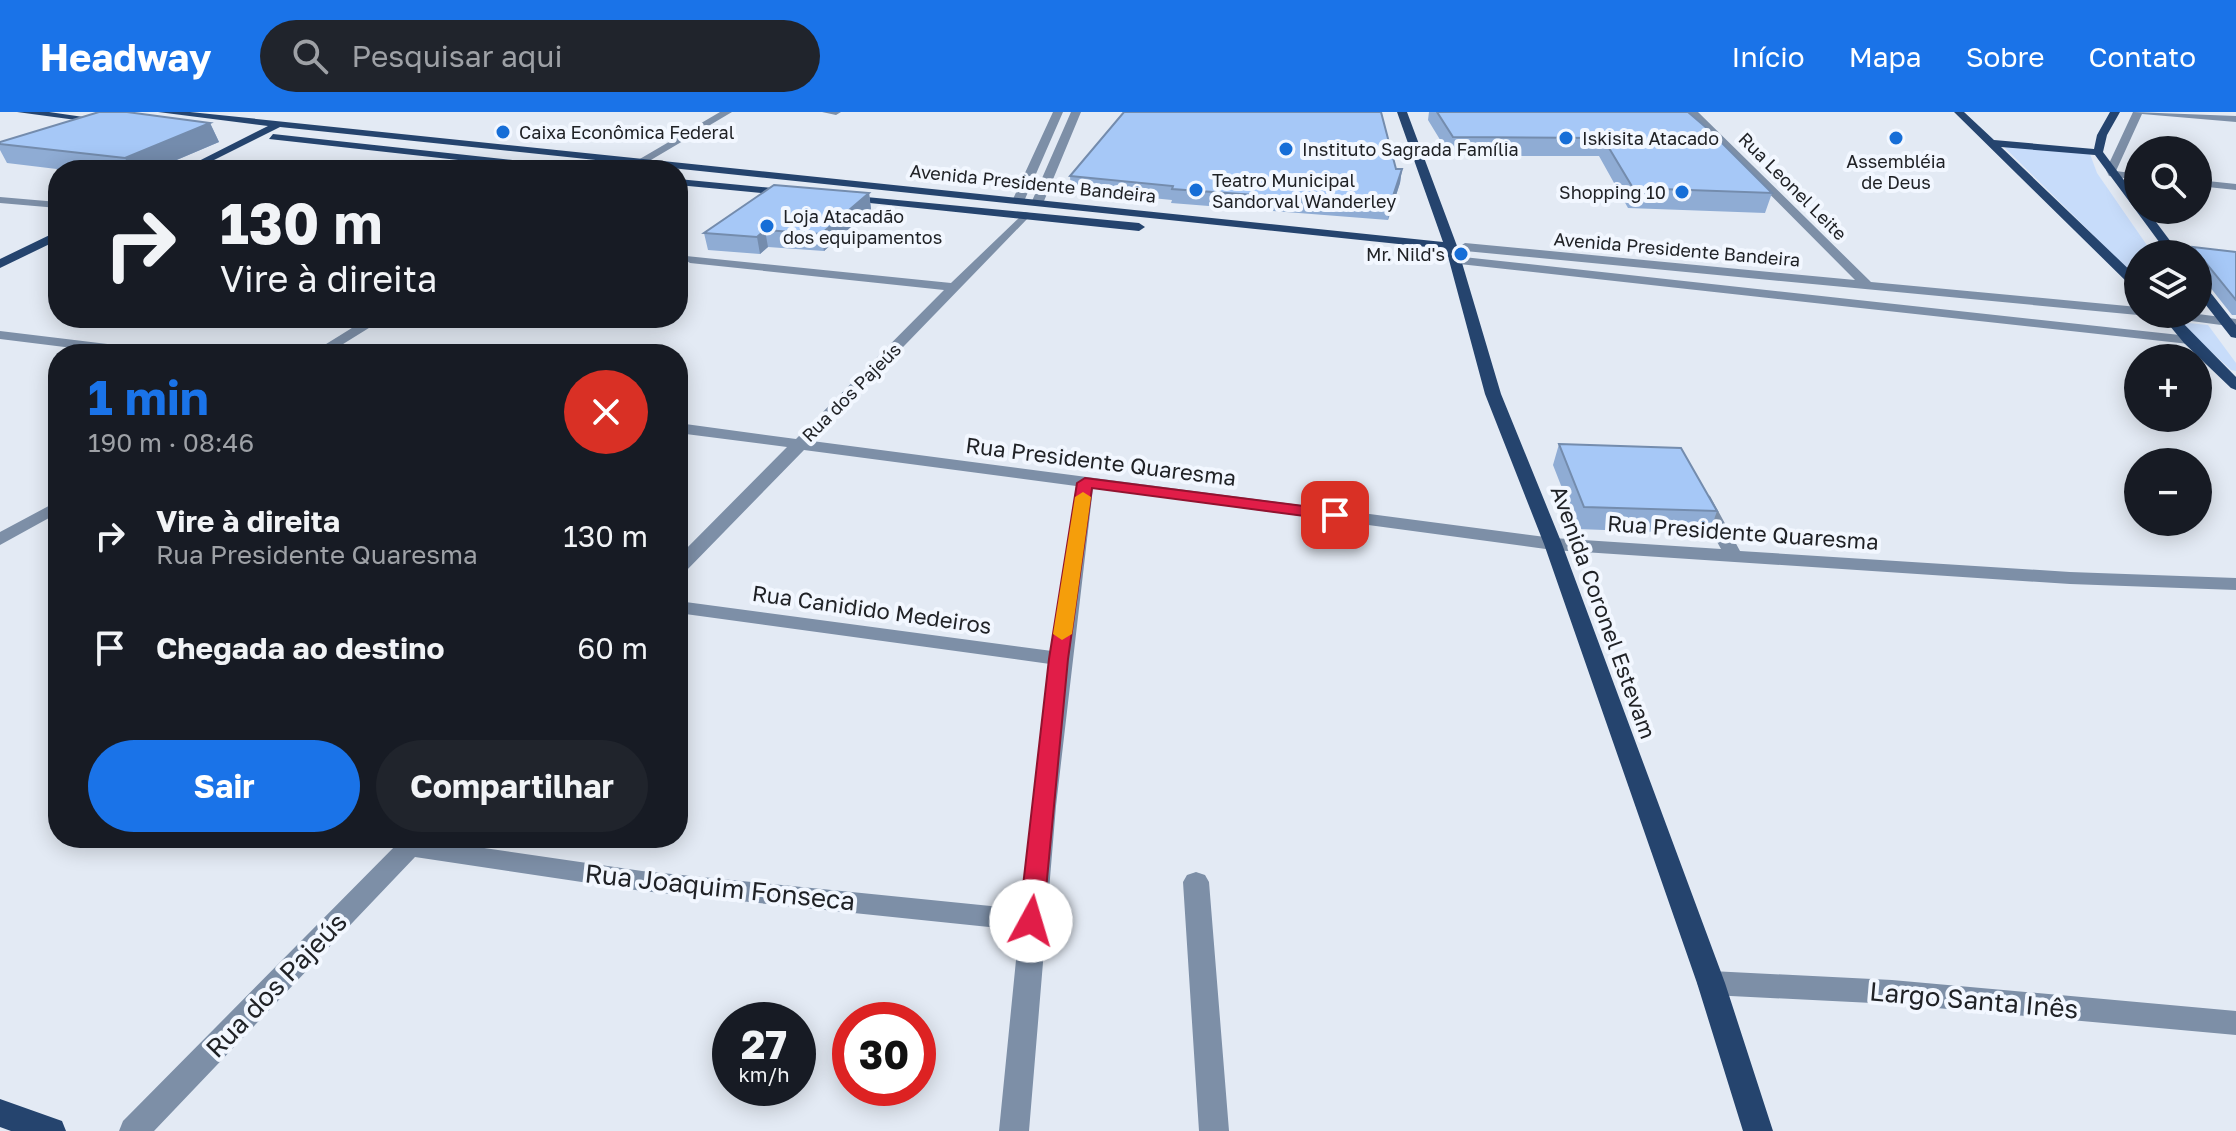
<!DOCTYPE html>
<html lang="pt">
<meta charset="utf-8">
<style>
:root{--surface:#171b24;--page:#20242c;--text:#f1f3f6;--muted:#9ea1a6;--accent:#1a73e8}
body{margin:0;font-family:"Golos Text",sans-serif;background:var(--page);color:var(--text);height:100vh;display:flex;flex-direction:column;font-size:30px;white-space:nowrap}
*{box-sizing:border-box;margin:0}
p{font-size:26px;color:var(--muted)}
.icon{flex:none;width:44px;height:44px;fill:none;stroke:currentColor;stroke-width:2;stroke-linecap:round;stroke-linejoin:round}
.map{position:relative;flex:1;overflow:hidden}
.details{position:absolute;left:48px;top:232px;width:640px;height:504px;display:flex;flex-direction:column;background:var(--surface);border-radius:32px;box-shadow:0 4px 20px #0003}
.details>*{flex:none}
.top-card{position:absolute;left:48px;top:48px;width:640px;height:168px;border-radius:32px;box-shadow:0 4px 20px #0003;background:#171b24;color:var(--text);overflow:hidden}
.controls{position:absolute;left:2124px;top:24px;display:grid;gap:16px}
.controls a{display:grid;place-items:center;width:88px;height:88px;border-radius:50%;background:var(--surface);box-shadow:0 4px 20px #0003;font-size:40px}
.speed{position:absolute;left:712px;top:890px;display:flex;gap:16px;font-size:40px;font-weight:700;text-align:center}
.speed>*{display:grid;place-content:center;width:104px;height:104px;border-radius:50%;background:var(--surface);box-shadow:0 4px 20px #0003;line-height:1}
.speed small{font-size:20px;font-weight:400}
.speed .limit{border:12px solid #d22;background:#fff;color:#111}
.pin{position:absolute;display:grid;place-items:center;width:68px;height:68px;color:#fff;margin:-34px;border-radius:16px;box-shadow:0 4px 12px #0006}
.me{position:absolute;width:88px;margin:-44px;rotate:6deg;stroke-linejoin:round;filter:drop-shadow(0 0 6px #0008)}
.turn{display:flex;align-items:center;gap:28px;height:168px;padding:0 40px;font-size:36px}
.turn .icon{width:104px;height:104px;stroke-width:2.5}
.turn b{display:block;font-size:56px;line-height:68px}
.round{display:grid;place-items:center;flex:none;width:84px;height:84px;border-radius:42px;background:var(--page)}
.headline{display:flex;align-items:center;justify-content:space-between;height:136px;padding:0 40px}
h1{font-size:48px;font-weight:700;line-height:60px;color:var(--accent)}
.cta{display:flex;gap:16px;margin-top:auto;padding:16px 40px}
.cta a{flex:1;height:92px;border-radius:48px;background:var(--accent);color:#fff;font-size:32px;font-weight:700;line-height:92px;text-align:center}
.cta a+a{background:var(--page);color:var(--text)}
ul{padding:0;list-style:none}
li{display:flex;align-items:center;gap:24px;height:112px;padding:0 40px}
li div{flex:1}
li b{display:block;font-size:30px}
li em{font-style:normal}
header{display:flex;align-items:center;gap:48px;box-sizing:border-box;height:112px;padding:0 40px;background:var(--accent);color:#fff}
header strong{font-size:38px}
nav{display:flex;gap:44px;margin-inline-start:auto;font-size:28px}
.search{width:560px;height:72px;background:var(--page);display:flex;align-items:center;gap:20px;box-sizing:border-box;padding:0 28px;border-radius:44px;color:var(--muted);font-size:30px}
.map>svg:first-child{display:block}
</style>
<header>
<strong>Headway</strong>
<div class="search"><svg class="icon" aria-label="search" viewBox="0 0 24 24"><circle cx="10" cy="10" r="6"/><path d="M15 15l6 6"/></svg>Pesquisar aqui</div>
<nav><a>Início</a><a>Mapa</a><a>Sobre</a><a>Contato</a></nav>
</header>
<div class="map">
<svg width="2236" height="1019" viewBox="0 0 2236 1019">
<rect width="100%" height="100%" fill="#e3eaf4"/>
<!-- green -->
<path fill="#c7dcfa" d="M 2003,34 L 2090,42 L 2097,61 L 2153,142 L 2138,142 L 2138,167 Z
M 2179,210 L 2208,213 L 2236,251 L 2236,259 L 2231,258 Z"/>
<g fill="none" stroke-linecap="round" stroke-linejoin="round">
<!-- minor -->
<path fill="#7d8fa7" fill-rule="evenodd" d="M 720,0 L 732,0 L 634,58 L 621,58 Z
M 822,0 L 841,0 L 836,3 Z
M 1053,0 L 1063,0 L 1025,87 L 1015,89 L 1013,87 Z
M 1071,0 L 1081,0 L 1044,89 L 1034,91 L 1032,89 Z
M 1688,0 L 1698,0 L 1871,170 L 2138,195 L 2138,202 L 2142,202 L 2138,203 L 1465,139 L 1459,135 L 1465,131 L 1855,168 Z
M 2133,0 L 2236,4 L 2236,10 L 2142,2 L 2116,59 L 2138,62 L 2138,68 L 2109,64 L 2106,58 Z
M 2198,68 L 2236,72 L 2236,78 L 2198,74 Z
M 0,85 L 58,90 L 58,96 L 0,91 Z
M 1025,100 L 1029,101 L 1029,105 L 812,329 L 1553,426 L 1721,437 L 1692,384 L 1701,379 L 1710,384 L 1740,439 L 2070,460 L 2236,466 L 2236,478 L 2070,472 L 1553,438 L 1093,376 L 1056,694 L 1029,1019 L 999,1019 L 1019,818 L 642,779 L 415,745 L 154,1019 L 119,1019 L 123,1009 L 403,726 L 430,726 L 429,728 L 642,759 L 1021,797 L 1050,552 L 678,501 L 678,489 L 1052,539 L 1076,374 L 804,338 L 685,460 L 678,462 L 678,445 L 787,335 L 678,321 L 678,311 L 796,327 L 944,178 L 690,151 L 684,147 L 686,144 L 951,171 Z
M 1454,144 L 2189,224 L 2196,228 L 2189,232 L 1450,151 L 1450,145 Z
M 2162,202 L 2198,202 L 2236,207 L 2236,215 L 2169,206 Z
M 368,206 L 385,206 L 327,242 L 310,242 Z
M 0,219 L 157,238 L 164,242 L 121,242 L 0,227 Z
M 58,389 L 58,401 L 0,433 L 0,420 Z
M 1196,760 L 1205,763 L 1209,770 L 1229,1019 L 1199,1019 L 1183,770 L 1187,763 Z
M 1711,859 L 1892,868 L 2236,899 L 2236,923 L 1892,892 L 1711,883 L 1701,879 L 1697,871 L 1701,863 Z"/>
<!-- major -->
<path fill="#25446e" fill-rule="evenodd" d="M 17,0 L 49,0 L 111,9 L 106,12 Z
M 158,0 L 190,0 L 1443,130 L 1397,0 L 1407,0 L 1457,134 L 1501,282 L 1562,432 L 1725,871 L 1773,1019 L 1743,1019 L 1697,871 L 1544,432 L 1485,282 L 1446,137 L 280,15 L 194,58 L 181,58 L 268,14 Z
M 1954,0 L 1964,0 L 1994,28 L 2094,37 L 2097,23 L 2110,0 L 2120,0 L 2107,23 L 2103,40 L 2138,87 L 2138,98 L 2147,98 L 2180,142 L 2168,142 L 2095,43 L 2001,35 L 2138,166 L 2138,177 L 2133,176 Z
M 273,22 L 576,55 L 581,58 L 547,58 L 269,27 Z
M 678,67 L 793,78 L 799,81 L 793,84 L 678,73 Z
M 845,83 L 1139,111 L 1145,115 L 1139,119 L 841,88 L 841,84 Z
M 58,119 L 58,128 L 0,156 L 0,147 Z
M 2198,170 L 2203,171 L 2236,213 L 2236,226 L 2231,225 L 2198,183 Z
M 2160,202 L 2174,202 L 2236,265 L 2236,278 L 2231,276 L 2184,231 Z
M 0,987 L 62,1009 L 66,1019 L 11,1019 L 0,1015 Z"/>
</g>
<!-- wall -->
<path fill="#8facd4" d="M 1429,0 L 1688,0 L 1772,81 L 1765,101 L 1628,96 L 1599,44 L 1450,44 L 1428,8 Z
M 210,11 L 219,30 L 153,58 L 65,58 L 7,51 L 0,38 L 0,30 Z
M 1396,57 L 1402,57 L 1400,71 L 1388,108 L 1171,91 L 1172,88 L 1071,78 L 1070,64 Z
M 869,81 L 871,97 L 824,139 L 768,135 L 760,142 L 708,138 L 704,121 Z
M 2193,135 L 2236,140 L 2236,203 L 2232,203 L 2198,160 L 2198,142 L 2189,142 Z
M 1559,332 L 1717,399 L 1709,422 L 1578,417 L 1553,353 Z"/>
<!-- shaded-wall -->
<path fill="#748cad" d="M 210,11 L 219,30 L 153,58 L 131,58 L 125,46 Z
M 1402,57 L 1400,71 L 1388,108 L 1390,93 Z
M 869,81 L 871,97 L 824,139 L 821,122 Z
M 765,118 L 768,135 L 760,142 L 757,125 Z"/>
<!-- building -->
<path fill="#a6c8f7" stroke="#748cad" stroke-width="2" d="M 99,0 L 127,0 L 210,11 L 125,46 L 0,32 L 0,30 Z
M 1124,0 L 1381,0 L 1396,57 L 1402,57 L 1390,93 L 1172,77 L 1173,74 L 1070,64 Z
M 1437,0 L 1688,0 L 1709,18 L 1772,81 L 1633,76 L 1603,26 L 1453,25 Z
M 774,73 L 869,81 L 821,122 L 765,118 L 757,125 L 704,121 Z
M 2193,135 L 2236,140 L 2236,188 Z
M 1559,332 L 1681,336 L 1717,399 L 1584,395 Z"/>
<!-- route -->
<path fill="#e11d48" stroke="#92132f" stroke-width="2" d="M 1085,366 L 1335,398 L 1343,403 L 1335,408 L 1092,376 L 1068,547 L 1043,809 L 1040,816 L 1031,819 L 1023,816 L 1019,809 L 1049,547 L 1077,371 Z"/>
<!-- slow -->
<path fill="#f59e0b" d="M 1083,380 L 1091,385 L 1072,522 L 1062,528 L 1053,522 L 1075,385 Z"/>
<!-- markers -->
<g fill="#166ed7" stroke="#f2f7ff" stroke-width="3">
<circle cx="503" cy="20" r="8"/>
<circle cx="1566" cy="26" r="8"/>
<circle cx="1896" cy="26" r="8"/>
<circle cx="1286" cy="37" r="8"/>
<circle cx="1196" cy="78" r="8"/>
<circle cx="1682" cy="80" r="8"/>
<circle cx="767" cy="114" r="8"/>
<circle cx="1461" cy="142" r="8"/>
</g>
<g text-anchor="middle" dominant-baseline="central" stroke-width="8" stroke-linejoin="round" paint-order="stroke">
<!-- far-poi labels -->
<g font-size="18" fill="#202226" stroke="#f2f7ff" text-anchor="start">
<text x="519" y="20">Caixa Econômica Federal</text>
<text x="1582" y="26">Iskisita Atacado</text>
<text x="1302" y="37">Instituto Sagrada Família</text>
<text x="1896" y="49" text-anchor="middle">Assembléia<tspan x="1896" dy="21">de Deus</tspan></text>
<text x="1212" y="68">Teatro Municipal<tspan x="1212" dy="21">Sandorval Wanderley</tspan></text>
<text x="1666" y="80" text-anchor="end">Shopping 10</text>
<text x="783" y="104">Loja Atacadão<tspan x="783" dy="21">dos equipamentos</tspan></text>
<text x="1445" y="142" text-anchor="end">Mr. Nild's</text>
</g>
<!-- far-street labels -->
<g font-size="18" fill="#202226" stroke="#f2f7ff">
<text transform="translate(1033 71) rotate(6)">Avenida Presidente Bandeira</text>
<text transform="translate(1793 74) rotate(45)">Rua Leonel Leite</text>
<text transform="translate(1677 137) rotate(5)">Avenida Presidente Bandeira</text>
<text transform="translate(851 280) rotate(-45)">Rua dos Pajeús</text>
</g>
<!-- street labels -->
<g font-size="22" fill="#202226" stroke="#f2f7ff">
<text transform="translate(1101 349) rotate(7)">Rua Presidente Quaresma</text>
<text transform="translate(1743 420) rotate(4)">Rua Presidente Quaresma</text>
<text transform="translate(872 497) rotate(8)">Rua Canidido Medeiros</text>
<text transform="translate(1604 500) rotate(70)">Avenida Coronel Estevam</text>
</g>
<!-- near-street labels -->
<g font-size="26" fill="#202226" stroke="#f2f7ff">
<text transform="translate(720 775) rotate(6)">Rua Joaquim Fonseca</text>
<text transform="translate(276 873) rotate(-46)">Rua dos Pajeús</text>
<text transform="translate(1974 888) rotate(5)">Largo Santa Inês</text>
</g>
</g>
</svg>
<div class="controls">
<a><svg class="icon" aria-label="search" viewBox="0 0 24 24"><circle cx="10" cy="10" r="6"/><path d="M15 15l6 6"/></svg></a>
<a><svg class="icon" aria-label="layers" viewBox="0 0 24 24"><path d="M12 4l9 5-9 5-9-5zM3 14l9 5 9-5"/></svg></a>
<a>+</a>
<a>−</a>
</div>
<div class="speed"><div>27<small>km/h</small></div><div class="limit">30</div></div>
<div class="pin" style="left:1335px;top:403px;background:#d93025"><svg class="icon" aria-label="arrive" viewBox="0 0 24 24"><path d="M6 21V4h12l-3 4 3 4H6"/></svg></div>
<svg class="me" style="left:1031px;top:809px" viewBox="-20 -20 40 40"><circle r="19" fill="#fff"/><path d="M0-13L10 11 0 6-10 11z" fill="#e11d48"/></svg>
<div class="top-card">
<div class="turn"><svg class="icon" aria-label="right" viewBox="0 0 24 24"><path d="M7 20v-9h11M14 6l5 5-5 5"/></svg><div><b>130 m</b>Vire à direita</div></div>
</div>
<section class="details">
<div class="headline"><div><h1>1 min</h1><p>190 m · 08:46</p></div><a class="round" style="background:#d93025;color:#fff"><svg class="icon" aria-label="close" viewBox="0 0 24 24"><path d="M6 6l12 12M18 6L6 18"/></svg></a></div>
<ul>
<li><svg class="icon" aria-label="right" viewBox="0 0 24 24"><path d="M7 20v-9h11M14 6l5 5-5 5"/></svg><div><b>Vire à direita</b><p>Rua Presidente Quaresma</p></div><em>130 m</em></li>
<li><svg class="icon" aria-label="arrive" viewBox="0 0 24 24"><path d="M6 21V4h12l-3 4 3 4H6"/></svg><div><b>Chegada ao destino</b></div><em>60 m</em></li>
</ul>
<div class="cta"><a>Sair</a><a>Compartilhar</a></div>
</section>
</div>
